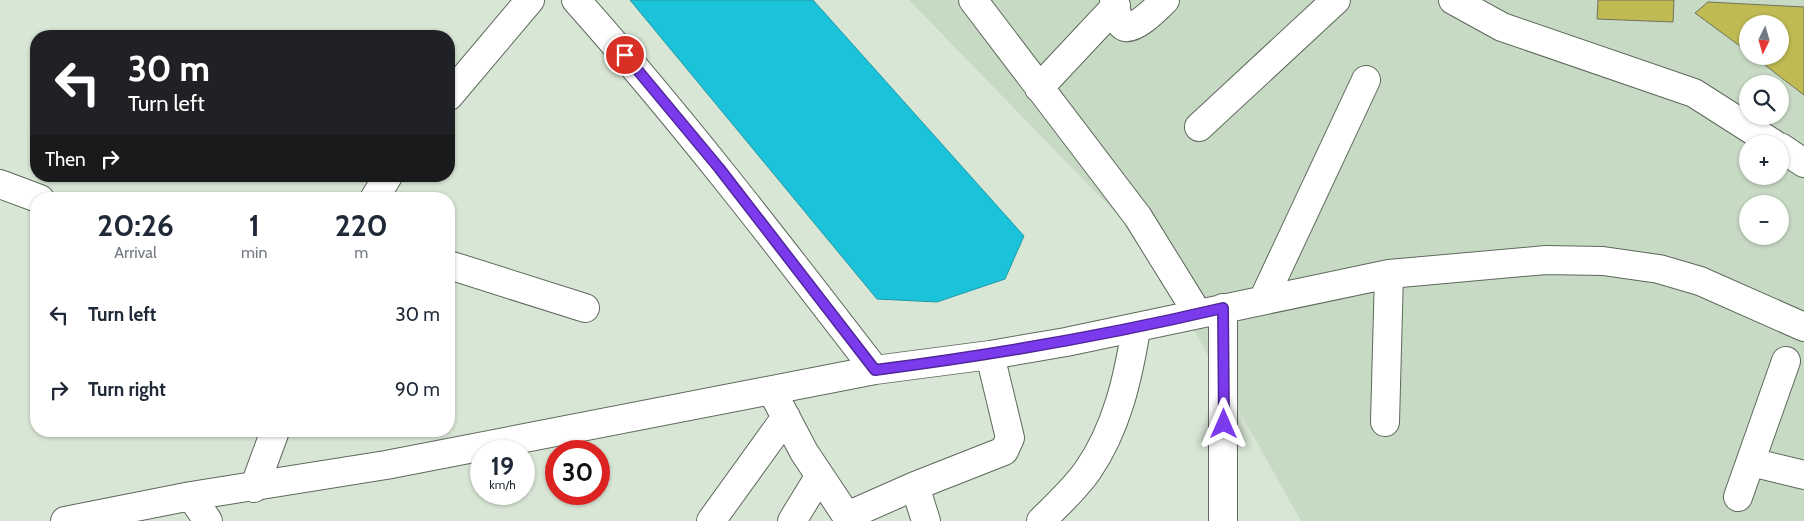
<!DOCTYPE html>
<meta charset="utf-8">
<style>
:root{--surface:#fff;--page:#f2f2f3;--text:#1f2937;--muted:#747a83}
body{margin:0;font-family:Cabin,sans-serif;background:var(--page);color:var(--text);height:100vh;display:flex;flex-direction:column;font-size:19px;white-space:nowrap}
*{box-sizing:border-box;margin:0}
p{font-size:16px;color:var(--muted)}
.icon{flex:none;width:28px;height:28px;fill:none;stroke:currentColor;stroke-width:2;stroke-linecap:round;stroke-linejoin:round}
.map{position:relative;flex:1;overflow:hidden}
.sheet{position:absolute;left:30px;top:192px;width:425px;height:245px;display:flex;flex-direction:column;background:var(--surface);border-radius:20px;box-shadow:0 1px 4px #0004}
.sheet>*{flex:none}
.guide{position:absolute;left:30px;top:30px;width:425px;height:152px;border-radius:20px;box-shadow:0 1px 4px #0004;background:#202124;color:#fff;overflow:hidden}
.needle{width:32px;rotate:185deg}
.buttons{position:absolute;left:1739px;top:15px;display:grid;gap:10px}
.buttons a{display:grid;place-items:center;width:50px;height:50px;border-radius:50%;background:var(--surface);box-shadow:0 1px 4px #0004;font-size:25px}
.speed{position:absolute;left:470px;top:440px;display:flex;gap:10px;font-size:25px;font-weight:700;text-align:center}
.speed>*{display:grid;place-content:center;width:65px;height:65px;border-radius:50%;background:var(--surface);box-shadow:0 1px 4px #0004;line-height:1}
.speed small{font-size:12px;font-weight:400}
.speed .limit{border:8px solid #d22;background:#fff;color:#111}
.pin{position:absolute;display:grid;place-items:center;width:42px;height:42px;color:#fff;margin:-21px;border:2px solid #fff;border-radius:50%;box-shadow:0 1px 5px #0007}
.me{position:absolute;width:55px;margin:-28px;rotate:0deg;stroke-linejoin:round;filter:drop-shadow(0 0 4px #0008)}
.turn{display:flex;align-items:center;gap:18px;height:105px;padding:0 15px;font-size:22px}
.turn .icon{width:65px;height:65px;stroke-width:2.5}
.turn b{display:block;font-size:35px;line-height:42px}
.then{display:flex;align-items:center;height:48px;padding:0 15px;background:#0003;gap:10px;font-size:19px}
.eta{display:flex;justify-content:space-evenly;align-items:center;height:85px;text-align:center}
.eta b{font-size:30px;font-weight:800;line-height:35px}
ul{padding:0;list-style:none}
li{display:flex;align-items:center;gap:15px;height:75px;padding:0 15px}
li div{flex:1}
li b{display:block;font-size:19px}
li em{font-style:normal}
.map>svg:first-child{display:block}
</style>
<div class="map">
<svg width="1804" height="521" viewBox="0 0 1804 521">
<rect width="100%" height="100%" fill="#d8e6d5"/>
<!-- built -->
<path fill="#c7dac4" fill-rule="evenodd" d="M 909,0 L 1804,0 L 1804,521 L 1301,521 L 1145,243 ZM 1748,24 L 1780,24 L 1780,56 L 1748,56 ZM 1748,84 L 1780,84 L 1780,116 L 1748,116 ZM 1748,144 L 1780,144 L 1780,176 L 1748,176 ZM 1748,204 L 1780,204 L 1780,236 L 1748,236 Z"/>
<!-- water -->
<path fill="#1ac3d9" stroke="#2299a7" d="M 630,0 L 813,0 L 1024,236 L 1005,279 L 937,302 L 877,299 Z"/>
<!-- building -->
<path fill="#bfba52" stroke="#71715f" d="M 1598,0 L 1674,0 L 1673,22 L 1597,19 Z
M 1708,2 L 1804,7 L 1804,95 L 1753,56 L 1780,56 L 1780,24 L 1748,24 L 1748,52 L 1695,13 Z"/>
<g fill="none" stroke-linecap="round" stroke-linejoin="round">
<defs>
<path id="minor" d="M 576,0 C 682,119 778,244 875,370
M 973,0 L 1138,217 L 1198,314
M 1114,0 C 1116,7 1117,21 1123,26 C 1133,33 1158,7 1165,0
M 1453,0 L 1502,27 L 1694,93 L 1774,144
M 1039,88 L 1116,6
M 449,96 L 530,0
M 1199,127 L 1336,0
M 1780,147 L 1804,163
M 0,184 L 40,199
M 374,199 L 388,176
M 449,265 L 585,308
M 1263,300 L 1366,80
M 1223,308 L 1223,521
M 772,391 L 804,452 L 850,521
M 1385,422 L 1389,274
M 1751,462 L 1804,475
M 915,486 L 926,521
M 254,488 L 275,431
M 191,496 L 208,521
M 1738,497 L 1786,361
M 847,516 L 915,486 L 1004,451 L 1010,438 L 990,355
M 65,521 L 191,496 L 386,465 L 875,370 L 990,355 L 1066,342 L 1389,274 L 1546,260 L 1603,261 L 1659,269 L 1700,281 L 1804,327
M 711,521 L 786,417
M 792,521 L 819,477
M 1041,521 C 1057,505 1075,489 1088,470 C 1117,428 1128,378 1136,329"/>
</defs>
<!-- minor casing -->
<use href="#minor" stroke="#5d695b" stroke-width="30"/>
<!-- minor -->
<use href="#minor" stroke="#fff" stroke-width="28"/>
</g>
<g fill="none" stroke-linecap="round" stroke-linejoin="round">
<defs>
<path id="route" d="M 625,55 L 719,168 L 875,370 C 993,355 1108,335 1223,308 L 1224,424"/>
</defs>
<!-- route casing -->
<use href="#route" stroke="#51269a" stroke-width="12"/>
<!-- route -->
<use href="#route" stroke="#7c3aed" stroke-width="9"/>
</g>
</svg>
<div class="buttons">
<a><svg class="needle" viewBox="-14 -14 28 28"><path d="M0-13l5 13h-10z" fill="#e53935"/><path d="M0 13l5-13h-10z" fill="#747a83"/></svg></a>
<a><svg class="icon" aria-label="search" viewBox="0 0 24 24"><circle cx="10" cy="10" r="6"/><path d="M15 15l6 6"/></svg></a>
<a>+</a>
<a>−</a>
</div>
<div class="speed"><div>19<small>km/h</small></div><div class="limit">30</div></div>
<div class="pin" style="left:625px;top:55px;background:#d93025"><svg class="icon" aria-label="arrive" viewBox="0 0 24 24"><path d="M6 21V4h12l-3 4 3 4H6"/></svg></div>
<svg class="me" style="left:1224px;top:424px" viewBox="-20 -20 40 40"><path d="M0-17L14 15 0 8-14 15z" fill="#7c3aed" stroke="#fff" stroke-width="4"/></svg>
<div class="guide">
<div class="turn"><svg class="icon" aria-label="left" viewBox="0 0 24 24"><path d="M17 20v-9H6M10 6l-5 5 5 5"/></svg><div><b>30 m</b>Turn left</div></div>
<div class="then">Then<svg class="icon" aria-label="right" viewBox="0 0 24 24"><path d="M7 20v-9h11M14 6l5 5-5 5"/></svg></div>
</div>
<section class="sheet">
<div class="eta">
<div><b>20:26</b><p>Arrival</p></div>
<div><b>1</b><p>min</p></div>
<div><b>220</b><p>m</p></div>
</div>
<ul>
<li><svg class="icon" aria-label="left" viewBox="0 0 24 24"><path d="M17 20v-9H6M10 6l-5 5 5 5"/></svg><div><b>Turn left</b></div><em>30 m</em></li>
<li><svg class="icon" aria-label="right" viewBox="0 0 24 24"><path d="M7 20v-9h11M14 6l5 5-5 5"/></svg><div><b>Turn right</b></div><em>90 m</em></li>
</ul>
</section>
</div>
